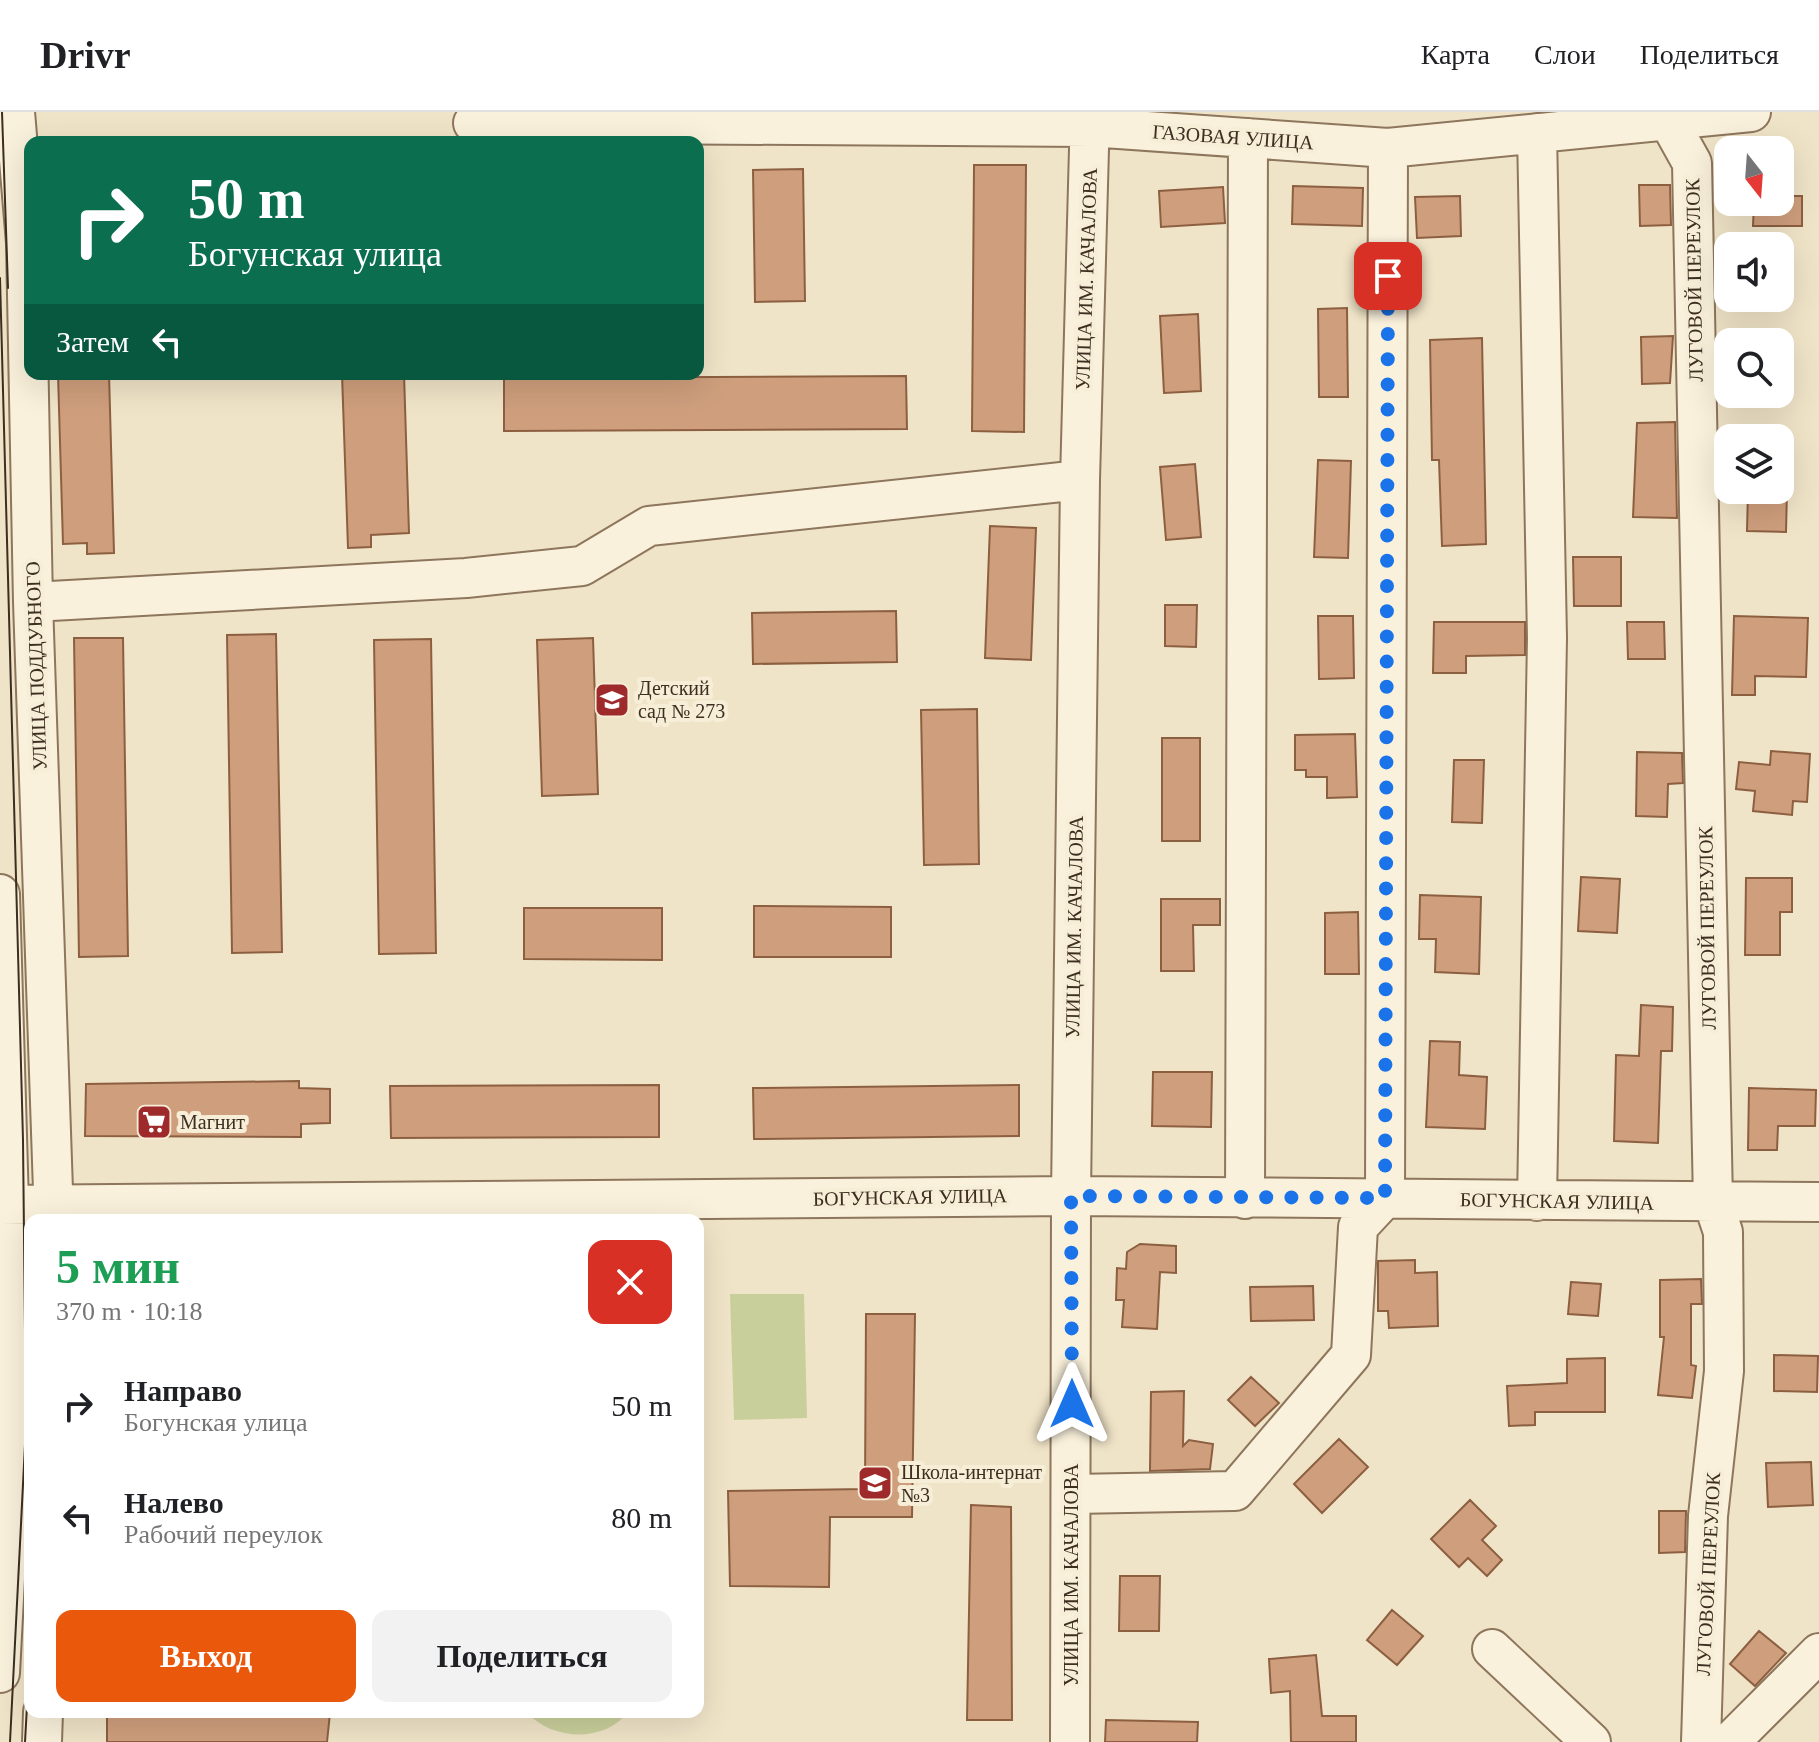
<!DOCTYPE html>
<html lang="ru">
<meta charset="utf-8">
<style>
:root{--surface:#fff;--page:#f2f2f2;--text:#202124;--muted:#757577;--line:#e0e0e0;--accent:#ea580c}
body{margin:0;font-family:"Times New Roman",serif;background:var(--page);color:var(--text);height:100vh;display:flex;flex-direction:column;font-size:30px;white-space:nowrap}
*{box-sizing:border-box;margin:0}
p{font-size:26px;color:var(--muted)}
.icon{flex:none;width:44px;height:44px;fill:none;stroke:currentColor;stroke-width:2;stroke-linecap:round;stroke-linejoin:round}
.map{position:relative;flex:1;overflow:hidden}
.drawer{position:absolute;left:24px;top:1102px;width:680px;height:504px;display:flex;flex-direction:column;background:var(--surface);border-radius:16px;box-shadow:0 8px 32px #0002}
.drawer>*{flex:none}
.guide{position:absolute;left:24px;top:24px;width:680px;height:244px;border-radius:16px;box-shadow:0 8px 32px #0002;background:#0b6e4f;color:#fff;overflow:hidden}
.needle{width:52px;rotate:163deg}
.buttons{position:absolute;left:1714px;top:24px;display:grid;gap:16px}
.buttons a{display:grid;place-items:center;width:80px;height:80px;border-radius:16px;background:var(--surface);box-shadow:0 8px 32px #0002;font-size:40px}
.pin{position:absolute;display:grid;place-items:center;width:68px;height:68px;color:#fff;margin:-34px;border-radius:16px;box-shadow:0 4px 12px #0006}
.me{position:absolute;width:88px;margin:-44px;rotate:0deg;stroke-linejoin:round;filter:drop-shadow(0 0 6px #0008)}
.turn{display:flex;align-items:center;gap:28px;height:168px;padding:0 32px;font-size:36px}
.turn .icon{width:104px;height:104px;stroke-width:2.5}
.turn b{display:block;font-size:56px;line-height:68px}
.then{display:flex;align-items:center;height:76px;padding:0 32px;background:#0003;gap:16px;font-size:30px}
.round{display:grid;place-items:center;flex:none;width:84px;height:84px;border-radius:16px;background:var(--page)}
.summary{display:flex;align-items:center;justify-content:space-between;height:136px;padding:0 32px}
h1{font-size:48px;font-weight:600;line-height:60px;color:#1e9e55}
.cta{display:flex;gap:16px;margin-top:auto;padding:16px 32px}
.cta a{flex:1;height:92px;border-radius:16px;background:var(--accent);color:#fff;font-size:32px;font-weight:600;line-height:92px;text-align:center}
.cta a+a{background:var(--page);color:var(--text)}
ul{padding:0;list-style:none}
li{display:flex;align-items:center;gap:24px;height:112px;padding:0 32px}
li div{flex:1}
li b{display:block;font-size:30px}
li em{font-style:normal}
header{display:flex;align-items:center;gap:48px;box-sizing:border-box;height:112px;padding:0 40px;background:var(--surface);border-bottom:2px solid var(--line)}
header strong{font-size:38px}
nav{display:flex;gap:44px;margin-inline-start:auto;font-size:28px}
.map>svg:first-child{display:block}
</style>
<header>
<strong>Drivr</strong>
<nav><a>Карта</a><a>Слои</a><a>Поделиться</a></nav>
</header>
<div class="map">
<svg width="1819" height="1630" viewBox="0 0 1819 1630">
<rect width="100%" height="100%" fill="#f0e4c8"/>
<!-- green -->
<path fill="#c9cf9b" d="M 730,1182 L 804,1182 L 807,1306 L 734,1308 Z
M 526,1600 L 628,1600 C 605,1630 554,1630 526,1600 Z"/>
<!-- building -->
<path fill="#cf9f7d" stroke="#8d5f41" stroke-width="2" d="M 974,53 L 1026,53 L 1024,320 L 972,319 Z
M 803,57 L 805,189 L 755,190 L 753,58 Z
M 1639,73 L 1670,73 L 1671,113 L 1640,114 Z
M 1293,74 L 1363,76 L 1362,114 L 1292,112 Z
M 1223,75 L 1225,111 L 1161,115 L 1159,79 Z
M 1460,84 L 1461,124 L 1417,126 L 1415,85 Z
M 1780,84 L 1802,84 L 1802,114 L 1753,114 L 1754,90 L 1780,90 Z
M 1347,196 L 1348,285 L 1319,285 L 1318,197 Z
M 1198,202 L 1201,279 L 1164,281 L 1160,204 Z
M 1673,224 L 1670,271 L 1642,272 L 1641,225 Z
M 1482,226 L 1486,432 L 1442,434 L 1439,348 L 1432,348 L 1430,228 Z
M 58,262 L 109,262 L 114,441 L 87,442 L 87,431 L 63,432 Z
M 342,262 L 404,262 L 409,421 L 371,423 L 371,435 L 348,436 Z
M 906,264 L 907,317 L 504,319 L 504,266 Z
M 1675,310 L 1677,406 L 1633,405 L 1637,311 Z
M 1318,348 L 1351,349 L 1348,446 L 1314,445 Z
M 1195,352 L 1201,425 L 1166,428 L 1160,355 Z
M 1748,378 L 1787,378 L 1786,420 L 1747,419 Z
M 990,414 L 1036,416 L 1031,548 L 985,546 Z
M 1573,445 L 1621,445 L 1621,494 L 1574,494 Z
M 1165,493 L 1197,493 L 1196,535 L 1165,534 Z
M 896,499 L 897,550 L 753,552 L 752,501 Z
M 1318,504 L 1353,504 L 1354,566 L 1319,567 Z
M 1734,504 L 1808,506 L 1806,565 L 1755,564 L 1755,583 L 1732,583 Z
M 1434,510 L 1525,510 L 1525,543 L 1466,544 L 1466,561 L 1433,561 Z
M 1627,510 L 1664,510 L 1665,547 L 1628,547 Z
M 276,522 L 282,840 L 232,841 L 227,523 Z
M 74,526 L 123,526 L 128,844 L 79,845 Z
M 593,526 L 598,682 L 542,684 L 537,528 Z
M 431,527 L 436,841 L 379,842 L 374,528 Z
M 977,597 L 979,752 L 924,753 L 921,598 Z
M 1355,622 L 1357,685 L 1327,686 L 1327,665 L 1306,665 L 1306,658 L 1295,658 L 1295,623 Z
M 1162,626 L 1200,626 L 1200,729 L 1162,729 Z
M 1771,639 L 1810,642 L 1807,690 L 1793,689 L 1792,703 L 1753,699 L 1755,679 L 1736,677 L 1739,650 L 1770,653 Z
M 1637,640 L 1682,641 L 1683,671 L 1668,672 L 1667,705 L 1636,704 Z
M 1454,648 L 1484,648 L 1482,711 L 1452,710 Z
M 1581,765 L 1620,767 L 1617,821 L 1578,819 Z
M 1746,766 L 1792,766 L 1792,800 L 1780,800 L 1780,843 L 1745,843 Z
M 1420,783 L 1481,785 L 1479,862 L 1435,860 L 1436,827 L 1419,827 Z
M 1161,787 L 1220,787 L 1220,813 L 1193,813 L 1194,859 L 1161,859 Z
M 754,794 L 891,795 L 891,845 L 754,845 Z
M 524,796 L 662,796 L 662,848 L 524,847 Z
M 1358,800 L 1359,862 L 1325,862 L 1325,801 Z
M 1641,893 L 1673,895 L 1672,939 L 1661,939 L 1658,1031 L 1614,1029 L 1616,943 L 1639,944 Z
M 1430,929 L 1460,930 L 1459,963 L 1487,965 L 1485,1017 L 1426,1015 Z
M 1153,960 L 1212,960 L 1211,1015 L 1152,1014 Z
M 299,969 L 299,976 L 330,977 L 330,1011 L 301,1012 L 301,1025 L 85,1024 L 86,972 Z
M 659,973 L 659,1025 L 391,1026 L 390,974 Z
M 1019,973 L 1019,1024 L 754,1027 L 753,976 Z
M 1749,976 L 1816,978 L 1815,1014 L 1778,1014 L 1777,1038 L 1748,1038 Z
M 1140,1132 L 1176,1134 L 1176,1161 L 1160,1160 L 1157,1217 L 1122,1215 L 1124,1188 L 1116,1188 L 1117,1156 L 1126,1157 L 1127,1140 Z
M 1415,1148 L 1415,1161 L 1437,1160 L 1438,1214 L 1389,1216 L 1388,1199 L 1378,1199 L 1378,1149 Z
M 1701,1167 L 1702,1192 L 1691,1192 L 1691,1253 L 1696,1254 L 1692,1286 L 1658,1283 L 1664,1225 L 1660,1225 L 1660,1168 Z
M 1571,1170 L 1601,1172 L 1598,1204 L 1568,1202 Z
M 1313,1174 L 1314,1208 L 1251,1209 L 1250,1175 Z
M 866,1202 L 915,1202 L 912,1405 L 830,1405 L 829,1475 L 730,1474 L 728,1379 L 865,1377 Z
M 1774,1243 L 1818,1244 L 1817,1280 L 1774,1279 Z
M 1605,1246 L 1605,1300 L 1535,1300 L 1535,1313 L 1509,1314 L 1507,1274 L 1567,1271 L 1567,1247 Z
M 1251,1265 L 1279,1291 L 1255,1314 L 1228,1288 Z
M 1184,1279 L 1183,1334 L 1189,1328 L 1213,1332 L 1210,1357 L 1150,1359 L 1151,1280 Z
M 1339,1327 L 1368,1355 L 1322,1401 L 1294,1372 Z
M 1811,1350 L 1813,1393 L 1768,1395 L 1766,1351 Z
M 1470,1388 L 1496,1414 L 1482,1428 L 1502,1448 L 1487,1464 L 1468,1446 L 1459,1455 L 1431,1427 Z
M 971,1393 L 1011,1395 L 1012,1608 L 967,1608 Z
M 1659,1399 L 1686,1399 L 1685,1440 L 1659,1441 Z
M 1120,1464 L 1160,1464 L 1159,1519 L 1119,1519 Z
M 1392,1498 L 1423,1524 L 1397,1553 L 1367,1528 Z
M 1759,1519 L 1786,1541 L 1755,1574 L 1730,1552 Z
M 1316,1543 L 1322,1604 L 1356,1604 L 1356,1630 L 1291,1630 L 1290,1579 L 1271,1581 L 1269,1547 Z
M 107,1600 L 312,1600 L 330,1601 L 327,1630 L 107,1630 Z
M 1106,1608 L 1198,1610 L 1197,1630 L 1105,1630 Z"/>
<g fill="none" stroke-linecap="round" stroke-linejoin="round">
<defs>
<path id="minor" d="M 15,0 L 26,131 L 33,490 L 54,1108
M 1667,6 L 1692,51 L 1713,1090 L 1723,1120 L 1724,1259 L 1708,1404 L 1701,1630
M 473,11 L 1090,15 L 1388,36 L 1751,0
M 33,490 L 466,466 L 582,454 L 649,414 L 1080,368
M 0,782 L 10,1127 L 11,1353 L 0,1561
M 1245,1087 L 1248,26
M 1537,1089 L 1547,526 L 1537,21
M 0,1093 L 1071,1084 L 1819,1090
M 1073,1382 L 1235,1379 L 1351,1243 L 1358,1115 L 1385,1086 L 1388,36
M 1492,1537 L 1591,1630
M 42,1630 L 43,1600
M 1070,1630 L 1071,1084 L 1080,368 L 1090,0
M 1730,1630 L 1819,1541"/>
</defs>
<!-- minor casing -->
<use href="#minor" stroke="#8d765c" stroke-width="42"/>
<!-- minor -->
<use href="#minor" stroke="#faf1dc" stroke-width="38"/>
<!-- tram -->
<path stroke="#3d2e20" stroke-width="2" d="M 2,0 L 8,176
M 0,166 L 23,1028 L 26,1313 L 10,1630
M 25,1630 L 30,1540"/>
</g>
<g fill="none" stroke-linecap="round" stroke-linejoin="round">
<!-- route -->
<path stroke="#1a73e8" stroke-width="14" stroke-dasharray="0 25.2" d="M 1072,1292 L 1071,1084 L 1385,1086 L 1388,164"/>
</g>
<!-- icons -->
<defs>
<symbol id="school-square" viewBox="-11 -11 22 22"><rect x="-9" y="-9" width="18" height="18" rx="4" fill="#9e2a2b" stroke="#f7eed8"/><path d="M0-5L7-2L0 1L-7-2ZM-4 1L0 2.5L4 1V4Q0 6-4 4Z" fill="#fff"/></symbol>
<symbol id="supermarket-square" viewBox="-11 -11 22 22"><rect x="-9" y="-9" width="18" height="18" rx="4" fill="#9e2a2b" stroke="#f7eed8"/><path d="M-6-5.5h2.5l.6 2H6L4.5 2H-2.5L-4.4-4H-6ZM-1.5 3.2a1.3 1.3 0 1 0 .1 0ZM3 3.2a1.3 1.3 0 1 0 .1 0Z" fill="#fff"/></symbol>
</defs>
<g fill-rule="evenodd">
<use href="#school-square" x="592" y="568" width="40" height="40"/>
<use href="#supermarket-square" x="134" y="990" width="40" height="40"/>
<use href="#school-square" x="855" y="1351" width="40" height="40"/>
</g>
<g text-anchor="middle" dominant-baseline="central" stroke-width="8" stroke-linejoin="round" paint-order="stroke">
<!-- street labels -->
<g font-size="20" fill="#3d2e20" stroke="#f7eed8">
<text transform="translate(1233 25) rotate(4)">ГАЗОВАЯ УЛИЦА</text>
<text transform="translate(1086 167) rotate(-88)">УЛИЦА ИМ. КАЧАЛОВА</text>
<text transform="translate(1694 168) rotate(-91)">ЛУГОВОЙ ПЕРЕУЛОК</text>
<text transform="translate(36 554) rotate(-92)">УЛИЦА ПОДДУБНОГО</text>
<text transform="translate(1074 815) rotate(-89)">УЛИЦА ИМ. КАЧАЛОВА</text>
<text transform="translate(1707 816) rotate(-91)">ЛУГОВОЙ ПЕРЕУЛОК</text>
<text transform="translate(910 1085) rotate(-1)">БОГУНСКАЯ УЛИЦА</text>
<text transform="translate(1557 1089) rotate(1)">БОГУНСКАЯ УЛИЦА</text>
<text transform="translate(1708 1462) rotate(-87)">ЛУГОВОЙ ПЕРЕУЛОК</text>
<text transform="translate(1071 1463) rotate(-90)">УЛИЦА ИМ. КАЧАЛОВА</text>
</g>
<!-- poi labels -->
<g font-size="20" fill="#3d2e20" stroke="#f7eed8" text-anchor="start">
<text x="638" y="576">Детский<tspan x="638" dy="23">сад № 273</tspan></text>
<text x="180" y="1010">Магнит</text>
<text x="901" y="1360">Школа-интернат<tspan x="901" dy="23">№3</tspan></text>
</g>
</g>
</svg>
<div class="buttons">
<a><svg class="needle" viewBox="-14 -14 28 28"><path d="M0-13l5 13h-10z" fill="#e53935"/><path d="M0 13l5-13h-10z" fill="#757577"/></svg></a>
<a><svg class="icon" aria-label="sound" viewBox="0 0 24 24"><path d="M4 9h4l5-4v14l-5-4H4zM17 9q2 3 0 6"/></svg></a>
<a><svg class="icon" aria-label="search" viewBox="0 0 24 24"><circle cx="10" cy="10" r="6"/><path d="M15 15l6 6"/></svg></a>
<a><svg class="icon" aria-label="layers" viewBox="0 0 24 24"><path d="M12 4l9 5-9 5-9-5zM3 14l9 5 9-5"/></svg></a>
</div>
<div class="pin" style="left:1388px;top:164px;background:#d93025"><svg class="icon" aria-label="arrive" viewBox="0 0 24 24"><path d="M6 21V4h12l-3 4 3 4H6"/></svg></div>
<svg class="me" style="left:1072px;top:1292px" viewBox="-20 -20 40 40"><path d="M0-17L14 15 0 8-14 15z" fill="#1a73e8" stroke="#fff" stroke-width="4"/></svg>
<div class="guide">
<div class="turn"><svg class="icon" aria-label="right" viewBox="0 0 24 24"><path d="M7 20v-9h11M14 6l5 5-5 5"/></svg><div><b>50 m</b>Богунская улица</div></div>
<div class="then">Затем<svg class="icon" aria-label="left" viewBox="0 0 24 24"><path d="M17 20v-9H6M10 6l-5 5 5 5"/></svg></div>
</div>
<section class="drawer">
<div class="summary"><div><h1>5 мин</h1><p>370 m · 10:18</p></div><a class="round" style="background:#d93025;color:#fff"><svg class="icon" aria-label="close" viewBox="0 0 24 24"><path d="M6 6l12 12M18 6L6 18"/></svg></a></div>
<ul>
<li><svg class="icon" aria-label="right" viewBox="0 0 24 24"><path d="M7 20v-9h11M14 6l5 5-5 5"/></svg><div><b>Направо</b><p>Богунская улица</p></div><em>50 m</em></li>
<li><svg class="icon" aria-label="left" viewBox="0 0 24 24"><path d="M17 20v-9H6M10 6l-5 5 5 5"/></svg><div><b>Налево</b><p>Рабочий переулок</p></div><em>80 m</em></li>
</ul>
<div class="cta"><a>Выход</a><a>Поделиться</a></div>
</section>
</div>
